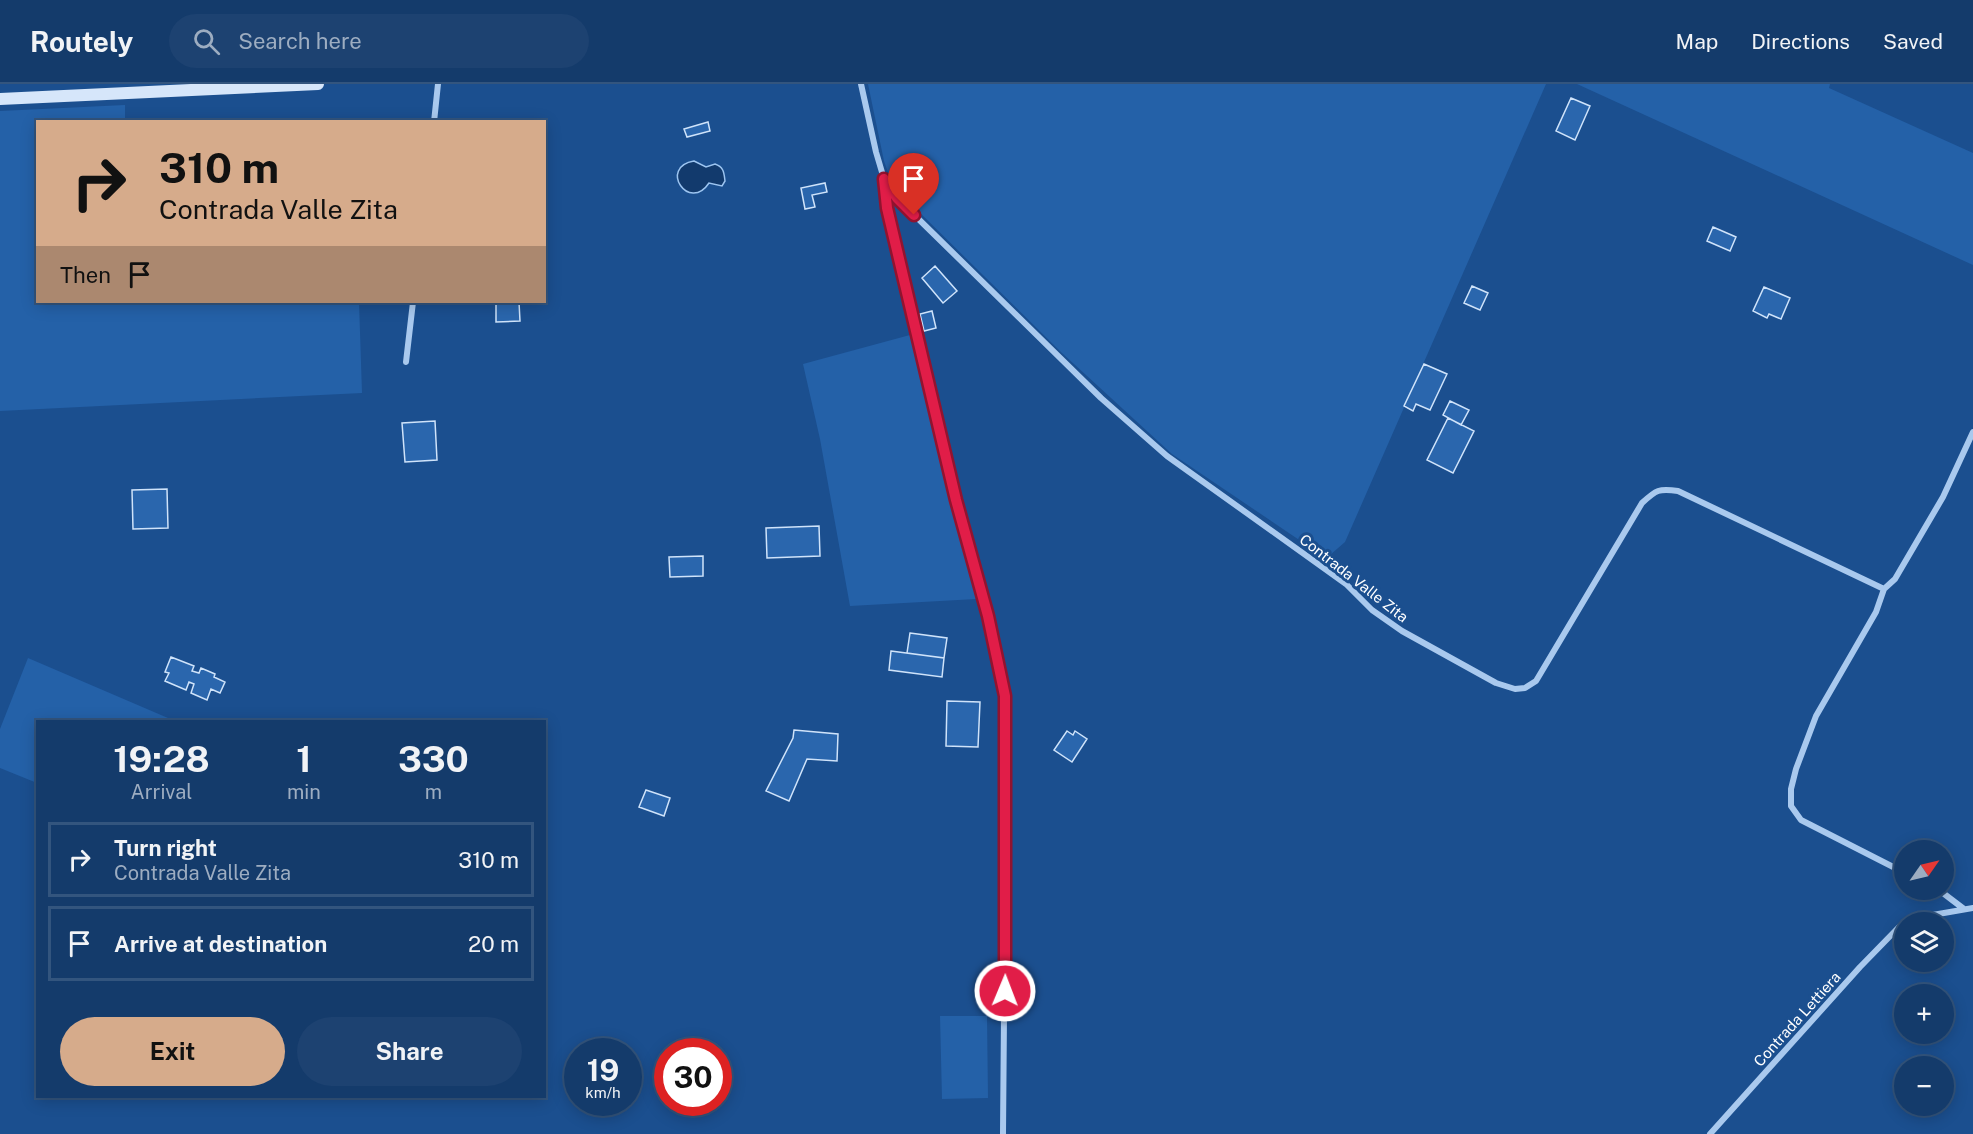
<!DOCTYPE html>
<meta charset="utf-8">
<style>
:root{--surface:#143b6b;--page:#1d4271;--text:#f1f3f6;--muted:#9dadc1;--line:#33557e;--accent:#d6ab8b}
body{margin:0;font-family:"Public Sans",sans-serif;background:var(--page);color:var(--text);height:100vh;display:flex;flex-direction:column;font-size:22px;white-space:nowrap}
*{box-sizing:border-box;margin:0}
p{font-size:20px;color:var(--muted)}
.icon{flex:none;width:33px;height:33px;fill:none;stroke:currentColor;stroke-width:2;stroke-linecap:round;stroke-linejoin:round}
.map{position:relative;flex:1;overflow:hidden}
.side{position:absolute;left:36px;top:636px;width:510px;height:378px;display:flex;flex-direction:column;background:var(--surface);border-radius:0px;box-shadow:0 3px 15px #0003,0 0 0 2px var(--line)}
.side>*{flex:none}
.banner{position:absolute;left:36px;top:36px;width:510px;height:183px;border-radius:0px;box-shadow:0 3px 15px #0003,0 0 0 2px var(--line);background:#d6ab8b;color:#111;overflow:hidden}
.needle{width:39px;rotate:56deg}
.tools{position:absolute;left:1894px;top:756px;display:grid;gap:12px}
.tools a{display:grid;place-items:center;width:60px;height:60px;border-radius:50%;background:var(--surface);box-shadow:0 3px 15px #0003,0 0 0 2px var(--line);font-size:30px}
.speed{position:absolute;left:564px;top:954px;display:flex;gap:12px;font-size:30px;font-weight:700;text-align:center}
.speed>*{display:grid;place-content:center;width:78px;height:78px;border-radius:50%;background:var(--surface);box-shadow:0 3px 15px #0003,0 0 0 2px var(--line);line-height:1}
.speed small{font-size:15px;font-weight:400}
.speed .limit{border:9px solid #d22;background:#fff;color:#111}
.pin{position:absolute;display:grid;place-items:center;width:51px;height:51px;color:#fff;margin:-62px -26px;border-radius:50% 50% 50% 0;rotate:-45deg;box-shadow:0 0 6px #0007}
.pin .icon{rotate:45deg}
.me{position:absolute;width:66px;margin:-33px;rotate:1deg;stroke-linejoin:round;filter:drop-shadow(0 0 4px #0008)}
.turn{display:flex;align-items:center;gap:21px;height:126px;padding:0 24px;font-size:27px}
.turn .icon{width:78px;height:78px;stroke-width:2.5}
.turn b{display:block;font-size:42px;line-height:51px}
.then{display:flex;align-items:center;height:57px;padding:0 24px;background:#0003;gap:12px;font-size:22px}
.eta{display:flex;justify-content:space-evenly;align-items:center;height:102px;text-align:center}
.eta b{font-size:36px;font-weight:700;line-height:42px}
.button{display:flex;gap:12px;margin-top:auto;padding:12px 24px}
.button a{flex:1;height:69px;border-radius:36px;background:var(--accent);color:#111;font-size:24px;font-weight:700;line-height:69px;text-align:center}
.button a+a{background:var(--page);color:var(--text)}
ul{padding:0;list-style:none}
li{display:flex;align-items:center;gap:18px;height:75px;margin:0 12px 9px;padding:0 12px;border:3px solid var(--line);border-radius:0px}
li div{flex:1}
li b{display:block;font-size:22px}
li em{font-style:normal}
header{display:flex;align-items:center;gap:36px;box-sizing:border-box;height:84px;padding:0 30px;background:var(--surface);border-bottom:2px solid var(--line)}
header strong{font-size:28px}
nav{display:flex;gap:33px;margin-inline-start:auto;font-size:21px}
.search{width:420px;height:54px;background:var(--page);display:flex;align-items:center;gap:15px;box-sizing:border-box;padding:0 21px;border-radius:33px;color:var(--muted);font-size:22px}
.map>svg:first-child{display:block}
</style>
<header>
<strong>Routely</strong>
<div class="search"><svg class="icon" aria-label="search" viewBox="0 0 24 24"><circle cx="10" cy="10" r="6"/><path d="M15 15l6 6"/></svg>Search here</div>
<nav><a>Map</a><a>Directions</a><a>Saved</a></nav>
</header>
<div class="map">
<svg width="1973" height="1050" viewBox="0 0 1973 1050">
<rect width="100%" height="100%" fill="#1b4f8f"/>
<!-- green -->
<path fill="#2461a8" d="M 868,0 L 1546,0 L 1345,458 L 1330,471 L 1323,472 L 1172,370 L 1062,269 L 909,118 L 890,94 L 884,77 Z
M 1577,0 L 1830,0 L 1829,4 L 1973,69 L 1973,181 Z
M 125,21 L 125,37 L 38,38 L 38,218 L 359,218 L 362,309 L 0,327 L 0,27 Z
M 910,251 L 976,515 L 850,522 L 820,355 L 803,280 Z
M 28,574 L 175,637 L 38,638 L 37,699 L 0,684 L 0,645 Z
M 940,932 L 987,932 L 988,1014 L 942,1015 Z"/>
<!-- water -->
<path fill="#123a6d" stroke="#9cc4f0" stroke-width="1.5" d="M 694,77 L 706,83 L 715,80 C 724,83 724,89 725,97 L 722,102 L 709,99 C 689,129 658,83 694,77 Z"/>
<!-- building -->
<path fill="#2a66ad" stroke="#cfe3fa" stroke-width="1.5" d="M 1571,14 L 1590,22 L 1575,56 L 1556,47 Z
M 708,38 L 710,47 L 687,53 L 684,45 Z
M 825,99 L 827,108 L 812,111 L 815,123 L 805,125 L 801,104 Z
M 1713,143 L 1736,153 L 1730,167 L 1707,157 Z
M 935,182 L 957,207 L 943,219 L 922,194 Z
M 1472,202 L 1488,209 L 1480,226 L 1464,219 Z
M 1764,203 L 1790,214 L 1781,235 L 1769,230 L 1767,234 L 1753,227 Z
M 465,218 L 519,218 L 520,237 L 496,238 L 496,219 L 465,219 Z
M 932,227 L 936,244 L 924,247 L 920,230 Z
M 1424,280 L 1447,290 L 1430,326 L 1416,320 L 1413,327 L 1404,322 Z
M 1450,317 L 1469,326 L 1461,341 L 1443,331 Z
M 1448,334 L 1474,347 L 1453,389 L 1427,376 Z
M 435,337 L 437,376 L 405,378 L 402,339 Z
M 167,405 L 168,444 L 133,445 L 132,406 Z
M 819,442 L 820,472 L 767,474 L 766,444 Z
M 703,472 L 703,492 L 670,493 L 669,473 Z
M 910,549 L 947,554 L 944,574 L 907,569 Z
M 891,567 L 944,574 L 942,593 L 889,586 Z
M 171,573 L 194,582 L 192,587 L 199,589 L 201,584 L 215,590 L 214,593 L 225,598 L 220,609 L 211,605 L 207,616 L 191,609 L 194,600 L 189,598 L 186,606 L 165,597 L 169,589 L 165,588 Z
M 947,617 L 980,618 L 978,663 L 946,662 Z
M 794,646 L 838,650 L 837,677 L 807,675 L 789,717 L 766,707 L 793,654 Z
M 1067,647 L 1073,651 L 1075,647 L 1087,655 L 1072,678 L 1054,666 Z
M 646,706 L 670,714 L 664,732 L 639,723 Z"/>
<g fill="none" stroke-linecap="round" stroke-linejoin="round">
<!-- street -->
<path stroke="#a9c9ee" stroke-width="6" d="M 861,0 L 876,68 L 884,95 L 897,114 L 1101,314 L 1167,372 L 1346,500 L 1372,526 L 1402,547 L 1496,599 L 1515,605 L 1525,604 L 1536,597 L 1642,419 C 1656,406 1659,404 1678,407 L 1884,505 L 1895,495 L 1943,413 L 1973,348
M 434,38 L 438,0
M 885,96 L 887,124 L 956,416 L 988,532 L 1005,612 L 1006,692 L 1003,1050
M 406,278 L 413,218
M 1884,505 L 1876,528 L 1816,632 L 1796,685 L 1791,705 L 1791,722 L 1801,736 L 1905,789
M 1939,806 L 1964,825
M 1908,838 L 1921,833 L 1973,824
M 1710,1050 L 1860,883 L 1899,843 L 1905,840"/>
<!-- secondary -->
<path stroke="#d6e6fa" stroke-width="12" d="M 0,15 L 318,0"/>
</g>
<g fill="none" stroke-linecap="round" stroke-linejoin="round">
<defs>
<path id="route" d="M 914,131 L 897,114 L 884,95 L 887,124 L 956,416 L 988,532 L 1005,612 L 1005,907"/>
</defs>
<!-- route casing -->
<use href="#route" stroke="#92132f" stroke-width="15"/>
<!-- route -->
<use href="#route" stroke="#e11d48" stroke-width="10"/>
</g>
<g text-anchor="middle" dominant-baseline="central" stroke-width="6" stroke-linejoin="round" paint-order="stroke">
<!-- street labels -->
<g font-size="15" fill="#fff" stroke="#1b4f8f">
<text transform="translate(1354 494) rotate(38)">Contrada Valle Zita</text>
<text transform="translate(1797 935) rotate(-48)">Contrada Lettiera</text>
</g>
</g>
</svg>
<div class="tools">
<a><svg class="needle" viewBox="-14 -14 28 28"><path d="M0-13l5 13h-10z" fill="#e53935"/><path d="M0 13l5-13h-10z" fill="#9dadc1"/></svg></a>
<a><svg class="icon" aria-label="layers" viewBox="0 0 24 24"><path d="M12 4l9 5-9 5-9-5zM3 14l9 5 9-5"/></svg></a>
<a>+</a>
<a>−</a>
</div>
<div class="speed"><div>19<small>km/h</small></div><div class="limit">30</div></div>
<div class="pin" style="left:914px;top:131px;background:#d93025"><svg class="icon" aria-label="arrive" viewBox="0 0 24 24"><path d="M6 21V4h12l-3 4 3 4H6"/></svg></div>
<svg class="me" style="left:1005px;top:907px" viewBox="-20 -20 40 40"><circle r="17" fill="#e11d48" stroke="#fff" stroke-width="3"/><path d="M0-11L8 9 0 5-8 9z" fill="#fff"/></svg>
<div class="banner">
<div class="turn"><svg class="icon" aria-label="right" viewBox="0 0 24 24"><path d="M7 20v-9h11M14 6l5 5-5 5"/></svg><div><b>310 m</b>Contrada Valle Zita</div></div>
<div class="then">Then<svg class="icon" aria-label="arrive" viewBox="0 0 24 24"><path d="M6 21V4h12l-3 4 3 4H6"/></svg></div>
</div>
<section class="side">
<div class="eta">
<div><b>19:28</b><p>Arrival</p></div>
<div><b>1</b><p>min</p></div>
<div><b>330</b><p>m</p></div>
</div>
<ul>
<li><svg class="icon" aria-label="right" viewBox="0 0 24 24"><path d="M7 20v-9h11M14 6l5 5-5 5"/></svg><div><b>Turn right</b><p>Contrada Valle Zita</p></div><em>310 m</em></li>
<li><svg class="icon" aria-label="arrive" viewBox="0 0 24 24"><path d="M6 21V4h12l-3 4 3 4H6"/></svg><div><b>Arrive at destination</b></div><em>20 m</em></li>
</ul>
<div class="button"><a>Exit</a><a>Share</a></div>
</section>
</div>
